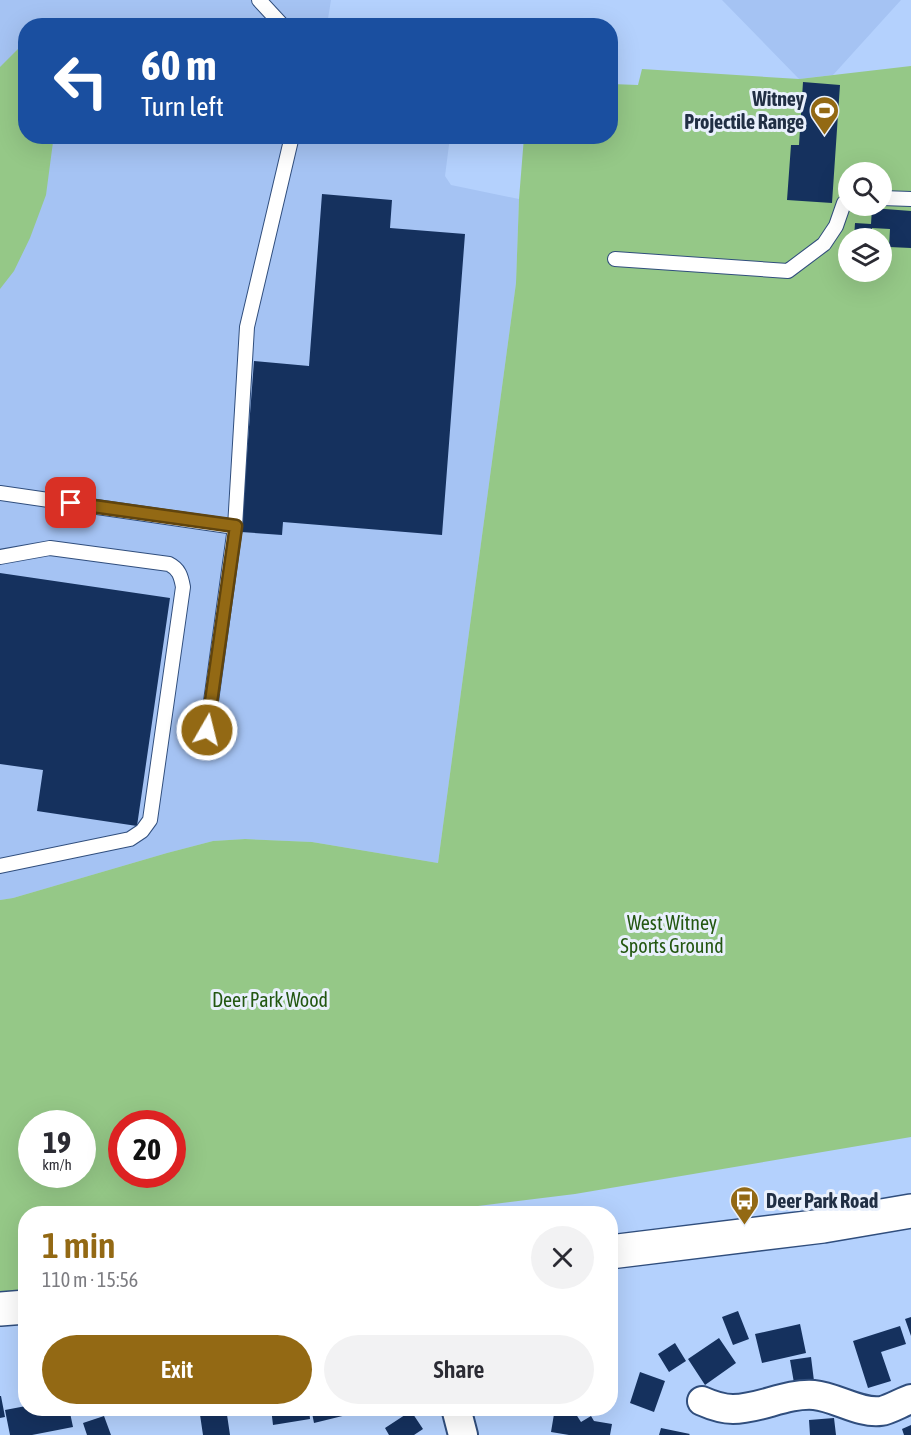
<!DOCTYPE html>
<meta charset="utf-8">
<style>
:root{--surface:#fff;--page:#f2f2f3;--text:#2b2b33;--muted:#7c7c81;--accent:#936914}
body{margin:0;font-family:"Asap Condensed",sans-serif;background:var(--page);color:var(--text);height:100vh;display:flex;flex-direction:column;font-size:22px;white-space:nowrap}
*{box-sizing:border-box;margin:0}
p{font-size:20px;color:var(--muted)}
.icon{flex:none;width:33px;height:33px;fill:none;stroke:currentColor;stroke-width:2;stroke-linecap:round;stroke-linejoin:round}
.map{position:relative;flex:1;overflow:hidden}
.details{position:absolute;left:18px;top:1206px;width:600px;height:210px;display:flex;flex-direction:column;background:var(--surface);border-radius:24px;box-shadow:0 6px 24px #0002}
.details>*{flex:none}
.banner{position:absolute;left:18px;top:18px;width:600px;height:126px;border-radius:24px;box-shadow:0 6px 24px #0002;background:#1a4fa0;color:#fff;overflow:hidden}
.controls{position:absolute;left:838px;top:162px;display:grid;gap:12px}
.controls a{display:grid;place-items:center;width:54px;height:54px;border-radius:50%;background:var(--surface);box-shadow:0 6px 24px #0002;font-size:30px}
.speed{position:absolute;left:18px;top:1110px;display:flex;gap:12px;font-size:30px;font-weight:700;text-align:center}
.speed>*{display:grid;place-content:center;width:78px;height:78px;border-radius:50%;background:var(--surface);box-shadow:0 6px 24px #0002;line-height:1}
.speed small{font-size:15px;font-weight:400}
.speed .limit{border:9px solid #d22;background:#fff;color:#111}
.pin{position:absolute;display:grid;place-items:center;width:51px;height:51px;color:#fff;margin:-26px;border-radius:12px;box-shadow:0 3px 9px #0006}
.me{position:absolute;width:66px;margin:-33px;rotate:8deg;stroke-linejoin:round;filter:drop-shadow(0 0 4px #0008)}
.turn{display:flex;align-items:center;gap:21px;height:126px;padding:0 24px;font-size:27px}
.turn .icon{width:78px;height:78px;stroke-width:2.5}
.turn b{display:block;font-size:42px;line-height:51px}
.round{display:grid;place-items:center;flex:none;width:63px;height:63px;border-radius:32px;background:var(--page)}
.head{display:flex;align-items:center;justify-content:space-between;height:102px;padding:0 24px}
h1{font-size:36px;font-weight:600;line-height:45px;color:var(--accent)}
.button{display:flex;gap:12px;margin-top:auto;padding:12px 24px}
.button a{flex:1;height:69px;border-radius:36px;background:var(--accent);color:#fff;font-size:24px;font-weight:600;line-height:69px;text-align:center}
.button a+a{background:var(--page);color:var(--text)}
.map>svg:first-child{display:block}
</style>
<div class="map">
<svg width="911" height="1435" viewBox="0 0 911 1435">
<rect width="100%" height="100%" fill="#b4d1fd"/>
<!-- built -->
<path fill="#a5c3f3" d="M 0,0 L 331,0 L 327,25 L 26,26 L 26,136 L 450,137 L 445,176 L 451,185 L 519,199 L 516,283 L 438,863 L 312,842 L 245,839 L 213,841 L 167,853 L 13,898 L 0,900 Z
M 722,0 L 901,0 L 833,75 L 799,79 Z"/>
<!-- green -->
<path fill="#95c887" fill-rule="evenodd" d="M 25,42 L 26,136 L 53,137 L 53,142 L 46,195 L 30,238 L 14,271 L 0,289 L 0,67 Z
M 911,66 L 911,1137 L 575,1194 L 422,1213 L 26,1214 L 25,1293 L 0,1296 L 0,900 L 13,898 L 167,853 L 213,841 L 245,839 L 312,842 L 438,863 L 516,283 L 519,199 L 524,137 L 610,136 L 611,84 L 638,85 L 642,69 L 799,79 ZM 849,172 L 882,172 L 882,206 L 849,206 ZM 849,238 L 882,238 L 882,272 L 849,272 ZM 32,1124 L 82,1124 L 82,1174 L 32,1174 ZM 122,1124 L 172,1124 L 172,1174 L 122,1174 Z"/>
<!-- building -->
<path fill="#15315e" d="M 803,82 L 840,85 L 832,203 L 787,200 L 791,145 L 799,145 Z
M 322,194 L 392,200 L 390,228 L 465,234 L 442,535 L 283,522 L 282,535 L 241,532 L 254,361 L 309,366 Z
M 872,208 L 911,211 L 911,248 L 889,247 L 890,229 L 872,228 L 871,238 L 854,238 L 855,223 L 871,224 Z
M 0,573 L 170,598 L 137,826 L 37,811 L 43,770 L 0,764 Z
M 738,1311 L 749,1339 L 733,1345 L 722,1317 Z
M 911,1317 L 911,1336 L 905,1319 Z
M 800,1324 L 806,1353 L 762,1363 L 755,1334 Z
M 900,1326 L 906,1344 L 881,1352 L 891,1381 L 868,1388 L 853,1341 Z
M 719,1338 L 736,1363 L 705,1385 L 688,1359 Z
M 675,1343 L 686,1361 L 669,1372 L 658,1354 Z
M 811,1357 L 814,1381 L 794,1383 L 790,1360 Z
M 640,1372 L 665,1381 L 654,1412 L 630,1403 Z
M 0,1396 L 1,1396 L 5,1417 L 0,1418 Z
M 26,1406 L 26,1408 L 69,1408 L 73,1427 L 32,1435 L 10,1435 L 5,1410 Z
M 145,1408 L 178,1408 L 178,1412 L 146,1415 Z
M 199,1408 L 226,1408 L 230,1435 L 203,1435 Z
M 271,1408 L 309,1408 L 310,1419 L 273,1425 Z
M 311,1408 L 371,1408 L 371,1409 L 314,1423 Z
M 389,1408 L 402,1408 L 395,1415 Z
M 555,1408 L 569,1411 L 570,1408 L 572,1408 L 581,1422 L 591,1416 L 594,1421 L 612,1424 L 610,1435 L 569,1435 L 551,1432 Z
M 411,1411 L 423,1429 L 414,1435 L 389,1435 L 385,1428 Z
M 104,1416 L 111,1435 L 87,1435 L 83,1423 Z
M 834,1418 L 836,1435 L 810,1435 L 809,1420 Z
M 911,1425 L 911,1435 L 904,1435 L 902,1429 Z
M 661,1428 L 690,1434 L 689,1435 L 659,1435 Z"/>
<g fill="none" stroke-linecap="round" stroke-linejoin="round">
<defs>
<path id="lane" d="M 259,0 L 283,26
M 882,198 L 911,199
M 615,259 L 788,271 L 824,244 L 836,226 L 844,203 L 849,200
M 0,493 L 235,527
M 0,557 L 50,548 L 169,564 C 179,569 181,576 183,587 L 150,820 L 142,831 L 130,839 L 0,866
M 204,752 L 235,527 L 247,327 L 292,136"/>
<path id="street" d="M 702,1401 C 711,1405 722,1409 733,1409 C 760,1409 786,1393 814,1395 C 836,1397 860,1414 881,1411 C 889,1410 902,1402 911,1399
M 456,1408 L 463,1435"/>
<path id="secondary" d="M 610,1252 L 823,1226 L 911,1211
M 0,1309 L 26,1307"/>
</defs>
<!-- lane casing -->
<use href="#lane" stroke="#304e7d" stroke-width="16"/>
<!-- street casing -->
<use href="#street" stroke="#304e7d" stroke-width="32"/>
<!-- secondary casing -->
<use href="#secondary" stroke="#304e7d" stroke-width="36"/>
<!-- lane -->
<use href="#lane" stroke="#fff" stroke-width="14"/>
<!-- street -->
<use href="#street" stroke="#fff" stroke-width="28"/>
<!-- secondary -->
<use href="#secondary" stroke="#fff" stroke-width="33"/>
</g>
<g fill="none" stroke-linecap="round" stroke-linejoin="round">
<defs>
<path id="route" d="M 71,503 L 236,526 L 207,730"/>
</defs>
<!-- route casing -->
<use href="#route" stroke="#60440d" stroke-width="15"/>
<!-- route -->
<use href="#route" stroke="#936914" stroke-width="10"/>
</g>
<!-- icons -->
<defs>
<symbol id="stadium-pin" viewBox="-11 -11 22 30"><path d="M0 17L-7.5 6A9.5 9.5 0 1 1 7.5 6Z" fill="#936914" stroke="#e9f0fc"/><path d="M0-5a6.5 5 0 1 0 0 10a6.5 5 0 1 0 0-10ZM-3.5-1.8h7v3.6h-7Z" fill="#fff"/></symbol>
<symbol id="bus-pin" viewBox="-11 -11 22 30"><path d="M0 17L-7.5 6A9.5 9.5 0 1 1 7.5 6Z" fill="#936914" stroke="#e9f0fc"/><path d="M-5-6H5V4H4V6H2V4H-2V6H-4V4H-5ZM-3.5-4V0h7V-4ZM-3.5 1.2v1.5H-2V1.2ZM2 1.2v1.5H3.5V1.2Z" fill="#fff"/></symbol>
</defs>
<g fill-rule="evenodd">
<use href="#stadium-pin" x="808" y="94" width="33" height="45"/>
<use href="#bus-pin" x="728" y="1184" width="33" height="45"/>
</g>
<g text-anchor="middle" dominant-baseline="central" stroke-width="6" stroke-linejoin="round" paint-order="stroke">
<!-- poi labels -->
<g font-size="20" font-weight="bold" fill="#212f44" stroke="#e9f0fc" text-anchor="end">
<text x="804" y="98">Witney<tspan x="804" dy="23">Projectile Range</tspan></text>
<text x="766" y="1200" text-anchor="start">Deer Park Road</text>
</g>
<!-- park labels -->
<g font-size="20" fill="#235711" stroke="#e9f0fc">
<text x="672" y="922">West Witney<tspan x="672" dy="23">Sports Ground</tspan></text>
<text x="270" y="999">Deer Park Wood</text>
</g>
</g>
</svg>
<div class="controls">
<a><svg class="icon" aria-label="search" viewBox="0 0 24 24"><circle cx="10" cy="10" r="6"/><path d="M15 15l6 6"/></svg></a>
<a><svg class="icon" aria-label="layers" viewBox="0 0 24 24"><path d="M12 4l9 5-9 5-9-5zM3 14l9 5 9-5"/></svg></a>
</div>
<div class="speed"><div>19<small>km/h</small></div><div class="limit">20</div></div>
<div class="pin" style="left:71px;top:503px;background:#d93025"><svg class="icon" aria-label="arrive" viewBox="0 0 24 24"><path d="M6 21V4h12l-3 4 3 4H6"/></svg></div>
<svg class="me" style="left:207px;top:730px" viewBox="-20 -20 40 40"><circle r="17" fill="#936914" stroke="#fff" stroke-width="3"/><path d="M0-11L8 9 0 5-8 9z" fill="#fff"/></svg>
<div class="banner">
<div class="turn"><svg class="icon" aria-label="left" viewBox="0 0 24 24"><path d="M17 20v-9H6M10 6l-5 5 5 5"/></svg><div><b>60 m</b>Turn left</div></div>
</div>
<section class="details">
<div class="head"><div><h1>1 min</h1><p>110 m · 15:56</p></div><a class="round"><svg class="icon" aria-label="close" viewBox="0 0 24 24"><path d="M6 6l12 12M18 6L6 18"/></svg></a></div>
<div class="button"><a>Exit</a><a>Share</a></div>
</section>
</div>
